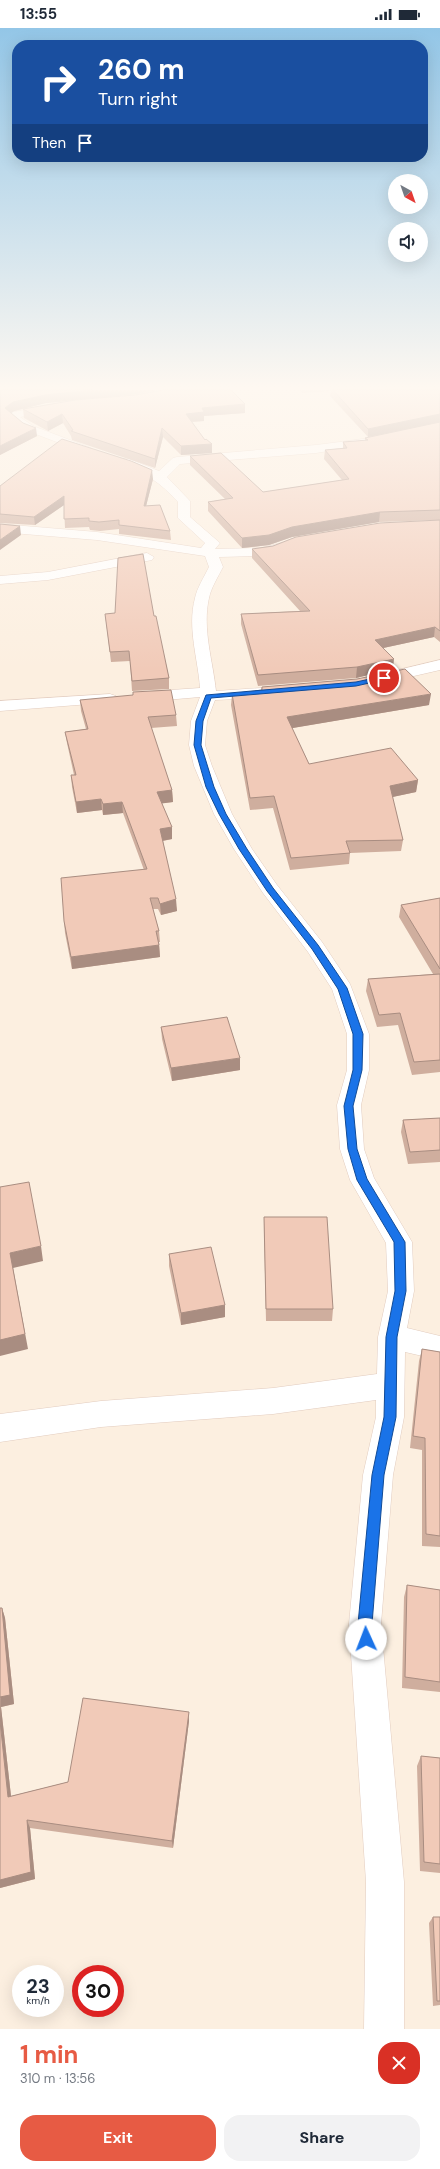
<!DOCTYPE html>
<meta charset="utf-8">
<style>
:root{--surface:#fff;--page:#f2f2f3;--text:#1f2937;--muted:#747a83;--accent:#e75b44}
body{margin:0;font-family:"DM Sans",sans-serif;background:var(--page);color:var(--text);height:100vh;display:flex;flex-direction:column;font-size:15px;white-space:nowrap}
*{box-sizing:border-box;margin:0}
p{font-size:13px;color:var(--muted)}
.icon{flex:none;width:22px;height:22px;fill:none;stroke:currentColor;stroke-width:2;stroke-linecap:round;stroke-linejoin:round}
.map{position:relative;height:2001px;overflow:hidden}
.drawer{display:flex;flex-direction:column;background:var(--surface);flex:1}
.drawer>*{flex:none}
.guide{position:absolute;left:12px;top:12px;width:416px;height:122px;border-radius:16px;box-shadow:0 4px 16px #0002;background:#1a4fa0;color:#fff;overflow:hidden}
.needle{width:26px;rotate:140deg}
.buttons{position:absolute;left:388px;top:146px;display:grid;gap:8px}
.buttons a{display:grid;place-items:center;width:40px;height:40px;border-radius:50%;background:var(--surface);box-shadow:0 4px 16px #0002;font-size:20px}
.speed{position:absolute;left:12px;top:1937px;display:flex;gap:8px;font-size:20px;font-weight:700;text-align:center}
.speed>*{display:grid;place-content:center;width:52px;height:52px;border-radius:50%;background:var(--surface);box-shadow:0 4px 16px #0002;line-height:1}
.speed small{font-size:10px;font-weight:400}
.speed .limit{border:6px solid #d22;background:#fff;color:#111}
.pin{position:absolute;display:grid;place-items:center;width:34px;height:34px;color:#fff;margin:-17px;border:2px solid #fff;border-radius:50%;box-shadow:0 1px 4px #0007}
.me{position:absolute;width:44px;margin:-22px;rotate:358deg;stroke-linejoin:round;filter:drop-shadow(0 0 3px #0008)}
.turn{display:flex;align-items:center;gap:14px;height:84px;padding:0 20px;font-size:18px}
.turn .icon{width:52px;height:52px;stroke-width:2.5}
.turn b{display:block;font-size:28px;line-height:34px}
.then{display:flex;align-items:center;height:38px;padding:0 20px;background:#0003;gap:8px;font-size:15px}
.round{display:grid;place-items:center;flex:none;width:42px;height:42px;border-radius:16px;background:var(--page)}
.headline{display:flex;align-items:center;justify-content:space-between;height:68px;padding:0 20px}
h1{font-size:24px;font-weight:700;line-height:30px;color:var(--accent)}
.cta{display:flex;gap:8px;margin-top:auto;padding:8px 20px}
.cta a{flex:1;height:46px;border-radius:16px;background:var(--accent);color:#fff;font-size:16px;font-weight:700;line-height:46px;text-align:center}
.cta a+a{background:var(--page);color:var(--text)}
.status{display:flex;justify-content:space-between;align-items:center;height:28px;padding:0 20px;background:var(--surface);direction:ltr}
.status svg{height:11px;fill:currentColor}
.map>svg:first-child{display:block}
</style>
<div class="status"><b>13:55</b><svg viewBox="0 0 49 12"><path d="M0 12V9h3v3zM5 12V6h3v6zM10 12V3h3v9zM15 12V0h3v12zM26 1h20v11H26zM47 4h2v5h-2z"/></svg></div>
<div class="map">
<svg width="440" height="2001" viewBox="0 0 440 2001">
<rect width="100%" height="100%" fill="#fcefe0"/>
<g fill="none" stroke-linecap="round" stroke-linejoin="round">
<defs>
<path id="minor" d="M 53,377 L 57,378 L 58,380 L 57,382 L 20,389 L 33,398 L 91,420 L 93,422 L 91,424 L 83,424 L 25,402 L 7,389 L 13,384 Z
M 372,410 L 378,413 L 376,415 L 316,425 L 180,436 L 167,449 L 190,473 L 190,489 L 220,515 L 215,521 L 261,520 L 281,515 L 288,519 L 286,522 L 261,528 L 219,529 L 223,539 C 218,549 211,560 209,570 C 202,601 213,633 216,663 L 261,660 L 267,662 L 269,665 L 267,668 L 261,670 L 215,672 L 207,693 L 205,717 L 212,738 L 232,786 L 252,821 L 277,857 L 322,914 L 350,956 L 369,1006 L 369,1042 L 361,1077 L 364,1121 L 374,1150 L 412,1214 L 414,1263 L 407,1300 L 440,1308 L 440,1332 L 405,1324 L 404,1389 L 393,1447 L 381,1596 L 404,1854 L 404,2001 L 364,2001 L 366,1854 L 349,1596 L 363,1447 L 376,1389 L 376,1372 L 273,1386 L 101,1399 L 0,1414 L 0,1386 L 101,1373 L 273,1360 L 377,1346 L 378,1309 L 388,1263 L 386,1215 L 350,1152 L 340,1121 L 337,1077 L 347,1042 L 347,1006 L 332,961 L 308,924 L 263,865 L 234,821 L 214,786 L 194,738 L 189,717 L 191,693 L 200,669 L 142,674 L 136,672 L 134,669 L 136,666 L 142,664 L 200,660 C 198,631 187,600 195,570 C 197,560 204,549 209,539 L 205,528 L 97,512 L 0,504 L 0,496 L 97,504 L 201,520 L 205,515 L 178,490 L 178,474 C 161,455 145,444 121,437 L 119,434 L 121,431 L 129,431 L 159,443 L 173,430 L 177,429 L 316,417 Z
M 147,525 L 154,529 L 152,532 L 48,552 L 0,556 L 0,548 L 48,544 Z
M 440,632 L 440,642 L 379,656 L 373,654 L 371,651 L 373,648 Z
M 110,666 L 116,668 L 118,671 L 116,674 L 0,683 L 0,673 Z"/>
</defs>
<!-- minor casing -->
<use href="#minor" stroke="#e2ccbf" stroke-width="1"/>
<!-- minor -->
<use href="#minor" fill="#fff" fill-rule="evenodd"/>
</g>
<!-- wall -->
<path fill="#cfae9e" d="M 0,362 L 137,366 L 89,371 L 245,376 L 245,385 L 204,388 L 204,393 L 192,394 L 205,412 L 212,416 L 212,425 L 181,427 L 163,409 L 155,440 L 72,412 L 71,408 L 63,395 L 48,403 L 24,390 L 23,381 L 71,373 L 46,375 L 14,383 L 11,385 L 37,408 L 0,427 Z
M 300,362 L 440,362 L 440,614 L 434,609 L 383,620 L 393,641 L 356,650 L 258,658 L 241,596 L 241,586 L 300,583 L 252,530 L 252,521 L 440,492 L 379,494 L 292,509 L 269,517 L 242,520 L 208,483 L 208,474 L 225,471 L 190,437 L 190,428 L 263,464 L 342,452 L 324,431 L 325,422 L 343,420 L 343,414 L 365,413 L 365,410 L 398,403 L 368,409 L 330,368 L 331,363 L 302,365 Z
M 153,451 L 146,478 L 170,503 L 171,512 L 119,506 L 119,501 L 100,503 L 90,502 L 89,499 L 65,500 L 64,477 L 35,497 L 0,495 L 0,458 Z
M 105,586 L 154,588 L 169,650 L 169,661 L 132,663 L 130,633 L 111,634 Z
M 262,659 L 429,677 L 292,700 L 309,736 L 418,752 L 416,764 L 392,769 L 403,812 L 401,823 L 350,825 L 349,836 L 290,842 L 273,780 L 250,782 L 231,677 L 232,666 L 261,662 Z
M 80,672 L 176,687 L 177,698 L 151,700 L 172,762 L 173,774 L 162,775 L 172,811 L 163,813 L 177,883 L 161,887 L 158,881 L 153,881 L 159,903 L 160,914 L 159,914 L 160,929 L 72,941 L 65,905 L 64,893 L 144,842 L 123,785 L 103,787 L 102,782 L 77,785 L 72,759 L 71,747 L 74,747 L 67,715 L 65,704 L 86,701 L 81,683 Z
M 440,870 L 440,1044 L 412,1047 L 398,997 L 377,999 L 366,963 L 368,951 L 433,946 L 399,889 L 401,877 Z
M 161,999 L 240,1042 L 172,1053 L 162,1011 Z
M 440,1090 L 440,1134 L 408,1136 L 401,1104 L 403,1092 Z
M 264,1189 L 333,1281 L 332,1293 L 266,1293 L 264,1201 Z
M 169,1226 L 225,1277 L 225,1289 L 181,1297 L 169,1238 Z
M 422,1321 L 440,1324 L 440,1519 L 422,1518 L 422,1422 L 410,1420 L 419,1333 Z
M 407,1557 L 440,1562 L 440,1664 L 402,1660 L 404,1569 Z
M 0,1580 L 2,1580 L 5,1590 L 14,1676 L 1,1679 L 11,1768 L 68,1754 L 189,1684 L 189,1693 L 173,1820 L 30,1800 L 35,1851 L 0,1860 Z
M 421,1728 L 440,1730 L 440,1845 L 420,1843 L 417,1738 Z
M 433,1889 L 440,1889 L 440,1977 L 433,1978 L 429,1895 Z"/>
<!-- shaded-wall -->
<path fill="#a98d81" d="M 92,362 L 157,362 L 137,366 L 46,375 L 14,383 L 6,389 L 5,380 L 13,374 L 45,367 Z
M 245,376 L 245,385 L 204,388 L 204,393 L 187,394 L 186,386 L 202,380 Z
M 62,386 L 63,395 L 48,403 L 47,394 Z
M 440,386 L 440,395 L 368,409 L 368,401 Z
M 36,400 L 37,408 L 0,427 L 0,418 Z
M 162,400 L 163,409 L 155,440 L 155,431 Z
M 212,416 L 212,425 L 181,427 L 181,418 Z
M 152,442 L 153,451 L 144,486 L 144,478 Z
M 64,468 L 64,477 L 35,497 L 34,489 Z
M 380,484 L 379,494 L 292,509 L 269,517 L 242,520 L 242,510 L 292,499 Z
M 20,498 L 21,507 L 0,522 L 0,512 Z
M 435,599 L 434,609 L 374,622 L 375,612 Z
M 394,631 L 393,641 L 356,650 L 357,639 Z
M 431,666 L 429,677 L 287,701 L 287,689 Z
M 418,752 L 416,764 L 388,770 L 390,758 Z
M 172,762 L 173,774 L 158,776 L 157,764 Z
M 101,771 L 102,782 L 77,785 L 76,774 Z
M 122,774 L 123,785 L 103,787 L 103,776 Z
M 172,799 L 172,811 L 161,813 L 160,801 Z
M 176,871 L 177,883 L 161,887 L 160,876 Z
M 159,917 L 160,929 L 72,941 L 71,929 Z
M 240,1030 L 240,1042 L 172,1053 L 171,1040 Z
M 41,1218 L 43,1233 L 13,1240 L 28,1321 L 0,1328 L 0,1312 L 10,1225 Z
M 225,1277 L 225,1289 L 181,1297 L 181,1285 Z
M 2,1580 L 5,1590 L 14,1676 L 1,1679 L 12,1777 L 8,1769 L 0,1693 Z
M 189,1684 L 189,1693 L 173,1820 L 172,1813 Z
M 27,1792 L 30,1800 L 35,1851 L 0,1860 L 0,1852 Z"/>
<!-- building -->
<path fill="#f1cab8" stroke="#a98d81" d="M 0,362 L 92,362 L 45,367 L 13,374 L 5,380 L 23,395 L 36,400 L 0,418 Z
M 163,362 L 231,362 L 245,376 L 202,380 L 204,384 L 186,386 L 205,412 L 206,411 L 212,416 L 181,418 L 162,400 L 155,431 L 71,403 L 73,402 L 62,386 L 47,394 L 23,381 L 75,372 L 135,367 Z
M 333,362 L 440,362 L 440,386 L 368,401 Z
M 440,394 L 440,482 L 380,484 L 292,499 L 269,507 L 242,510 L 208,474 L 233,470 L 190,428 L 221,425 L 263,464 L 349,451 L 325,422 L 347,420 L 343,414 L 368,412 L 365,410 Z
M 62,411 L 131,433 L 152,442 L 144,478 L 160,477 L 170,503 L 119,497 L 119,492 L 99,494 L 89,493 L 89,490 L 64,491 L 64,468 L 34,489 L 0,486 L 0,458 Z
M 440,492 L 440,603 L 435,599 L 375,612 L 394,631 L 357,639 L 258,647 L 241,586 L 310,583 L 252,521 L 273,518 L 296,509 L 380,495 Z
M 0,496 L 20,498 L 0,512 Z
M 143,526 L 154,588 L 156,588 L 169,650 L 132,653 L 129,623 L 110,624 L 105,586 L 115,585 L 118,530 Z
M 405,641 L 431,666 L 287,689 L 309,736 L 391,720 L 418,752 L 390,758 L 403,812 L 346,813 L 350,825 L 291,830 L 274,768 L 250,770 L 232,666 L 262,662 L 262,659 L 357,651 Z
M 171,662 L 176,687 L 148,689 L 172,762 L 157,764 L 172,799 L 160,801 L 176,871 L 160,876 L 158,870 L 150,870 L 159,903 L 156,903 L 159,917 L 71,929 L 64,893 L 61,850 L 147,841 L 122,774 L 103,776 L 101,771 L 76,774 L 71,747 L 76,747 L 65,704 L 88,701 L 80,672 L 133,667 L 133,664 Z
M 440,870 L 440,941 L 401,877 Z
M 440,946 L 440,1032 L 414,1034 L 400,985 L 379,987 L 368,951 Z
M 227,989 L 240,1030 L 171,1040 L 161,999 Z
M 440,1090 L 440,1122 L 410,1124 L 403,1092 Z
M 29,1154 L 41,1218 L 10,1225 L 25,1306 L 0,1312 L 0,1159 Z
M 264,1189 L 327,1189 L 333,1281 L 266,1281 Z
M 211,1219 L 225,1277 L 181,1285 L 169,1226 Z
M 422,1321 L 440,1324 L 440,1508 L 426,1506 L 425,1410 L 413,1408 Z
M 407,1557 L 440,1562 L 440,1654 L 405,1649 Z
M 0,1580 L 2,1580 L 10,1667 L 0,1669 Z
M 83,1670 L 189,1684 L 172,1813 L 27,1792 L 31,1844 L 0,1852 L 0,1693 L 8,1769 L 68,1754 Z
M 421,1728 L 440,1730 L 440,1836 L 424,1834 Z
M 433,1889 L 440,1889 L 440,1973 L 437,1973 Z"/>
<!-- sky -->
<linearGradient id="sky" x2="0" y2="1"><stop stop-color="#93c6e7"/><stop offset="0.56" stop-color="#fef8f1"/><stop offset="1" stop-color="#fef8f1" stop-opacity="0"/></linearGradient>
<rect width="440" height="642" fill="url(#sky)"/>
<!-- route -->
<path fill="#1a73e8" stroke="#114b97" d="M 384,648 L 387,648 L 387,651 L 356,658 L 211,670 L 203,693 L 201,717 L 214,759 L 226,786 L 247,821 L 273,860 L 318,917 L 347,960 L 363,1006 L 362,1042 L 353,1078 L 357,1121 L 367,1151 L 405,1214 L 406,1263 L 397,1309 L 396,1389 L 384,1447 L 372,1596 L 373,1611 L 371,1616 L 366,1618 L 361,1616 L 358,1596 L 372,1447 L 384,1389 L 386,1309 L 395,1263 L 394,1214 L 357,1152 L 348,1121 L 344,1078 L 353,1042 L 353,1006 L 338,961 L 312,921 L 267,863 L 239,821 L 219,786 L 206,759 L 194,717 L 196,693 L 206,667 L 356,654 Z"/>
</svg>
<div class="buttons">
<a><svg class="needle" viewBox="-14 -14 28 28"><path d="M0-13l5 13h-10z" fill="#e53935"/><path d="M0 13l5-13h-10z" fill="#747a83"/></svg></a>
<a><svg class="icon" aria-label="sound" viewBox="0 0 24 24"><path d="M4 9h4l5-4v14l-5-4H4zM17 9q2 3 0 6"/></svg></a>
</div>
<div class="speed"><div>23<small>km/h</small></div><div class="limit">30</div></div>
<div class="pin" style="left:384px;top:650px;background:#d93025"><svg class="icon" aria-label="arrive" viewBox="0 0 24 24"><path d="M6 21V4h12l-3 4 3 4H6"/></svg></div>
<svg class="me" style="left:366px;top:1611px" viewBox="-20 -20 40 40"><circle r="19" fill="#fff"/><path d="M0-13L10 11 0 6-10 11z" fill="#1a73e8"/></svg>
<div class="guide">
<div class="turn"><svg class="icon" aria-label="right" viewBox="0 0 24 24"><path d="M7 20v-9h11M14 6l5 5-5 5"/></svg><div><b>260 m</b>Turn right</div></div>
<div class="then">Then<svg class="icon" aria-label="arrive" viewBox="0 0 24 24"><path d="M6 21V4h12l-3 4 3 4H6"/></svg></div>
</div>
</div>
<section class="drawer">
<div class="headline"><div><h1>1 min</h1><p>310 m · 13:56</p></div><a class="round" style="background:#d93025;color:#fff"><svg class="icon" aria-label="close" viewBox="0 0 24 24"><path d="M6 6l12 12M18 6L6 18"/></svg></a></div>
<div class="cta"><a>Exit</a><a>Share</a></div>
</section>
